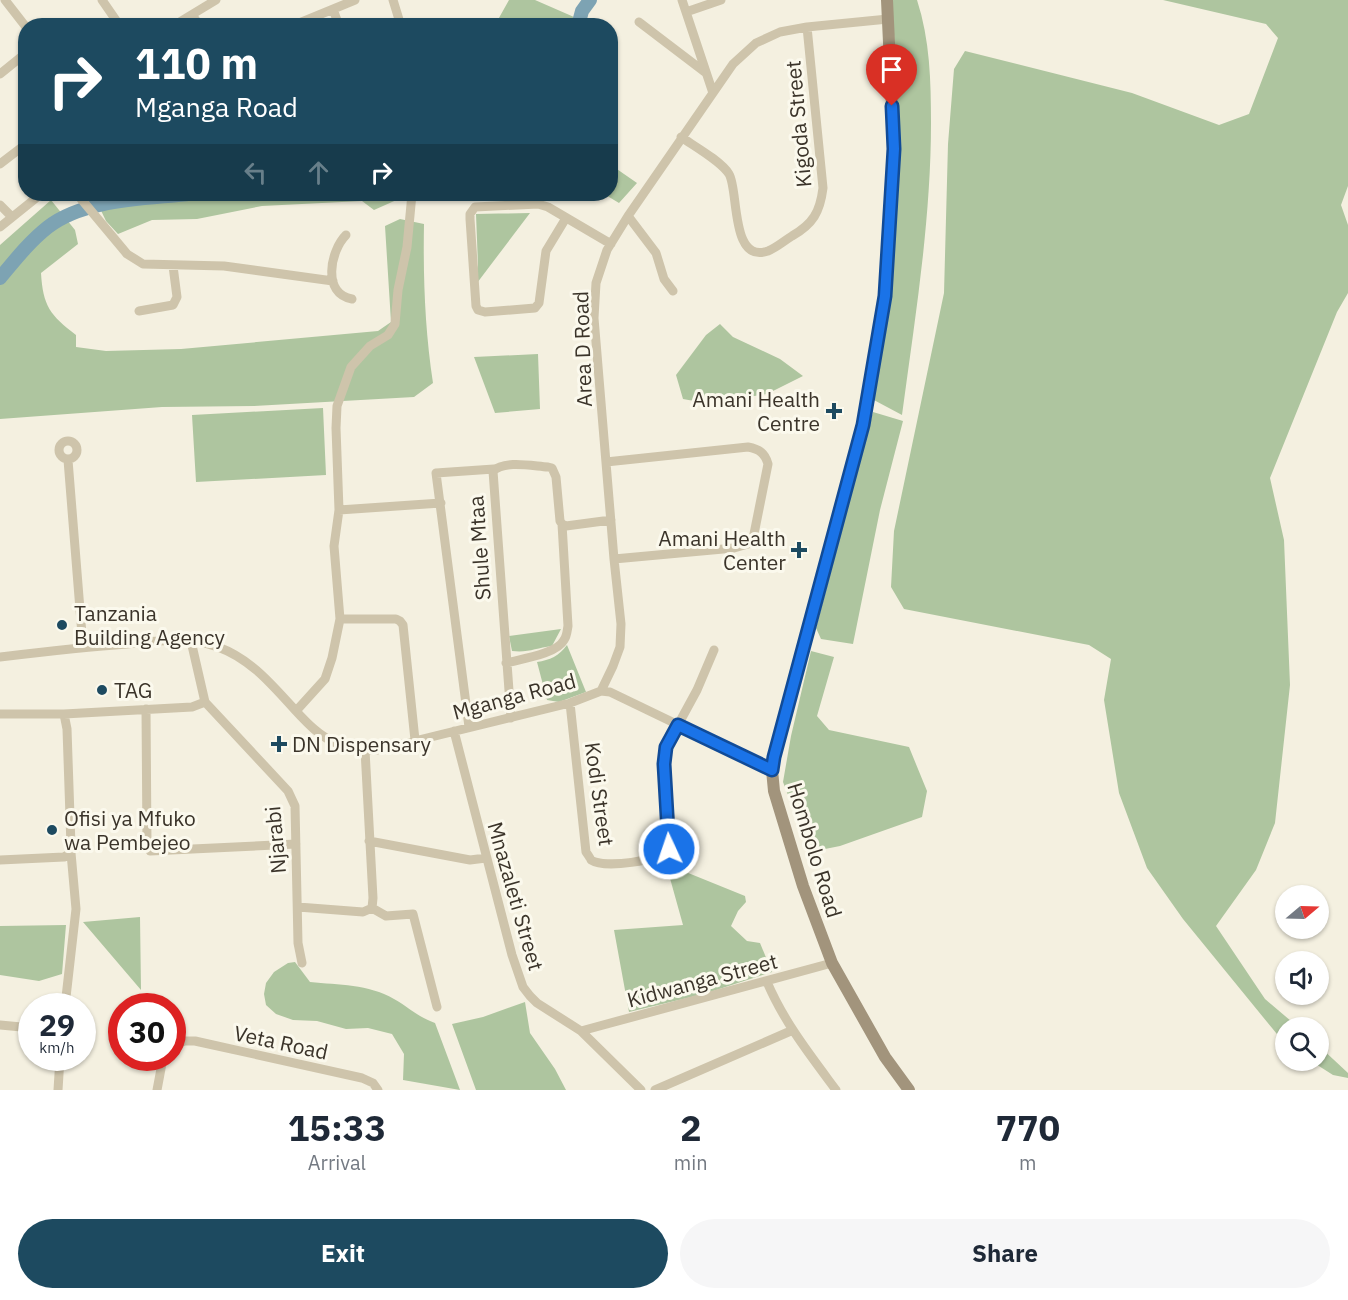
<!DOCTYPE html>
<style>
:root{--surface:#fff;--page:#f6f6f7;--text:#1f2937;--muted:#747a83;--accent:#1d4a60}
body{margin:0;font-family:"IBM Plex Sans",sans-serif;background:var(--page);color:var(--text);height:100vh;display:flex;flex-direction:column;font-size:22px;white-space:nowrap}
*{box-sizing:border-box;margin:0}
p{font-size:20px;color:var(--muted)}
.icon{flex:none;width:33px;height:33px;fill:none;stroke:currentColor;stroke-width:2;stroke-linecap:round;stroke-linejoin:round}
.map{position:relative;height:1090px;overflow:hidden}
.details{display:flex;flex-direction:column;background:var(--surface);flex:1}
.details>*{flex:none}
.top-card{position:absolute;left:18px;top:18px;width:600px;height:183px;border-radius:24px;box-shadow:0 2px 4px #0004;background:#1d4a60;color:#fff;overflow:hidden}
.needle{width:39px;rotate:71deg}
.tools{position:absolute;left:1275px;top:885px;display:grid;gap:12px}
.tools a{display:grid;place-items:center;width:54px;height:54px;border-radius:50%;background:var(--surface);box-shadow:0 2px 4px #0004;font-size:30px}
.speed{position:absolute;left:18px;top:993px;display:flex;gap:12px;font-size:30px;font-weight:700;text-align:center}
.speed>*{display:grid;place-content:center;width:78px;height:78px;border-radius:50%;background:var(--surface);box-shadow:0 2px 4px #0004;line-height:1}
.speed small{font-size:15px;font-weight:400}
.speed .limit{border:9px solid #d22;background:#fff;color:#111}
.pin{position:absolute;display:grid;place-items:center;width:51px;height:51px;color:#fff;margin:-62px -26px;border-radius:50% 50% 50% 0;rotate:-45deg;box-shadow:0 0 6px #0007}
.pin .icon{rotate:45deg}
.me{position:absolute;width:66px;margin:-33px;rotate:357deg;stroke-linejoin:round;filter:drop-shadow(0 0 4px #0008)}
.turn{display:flex;align-items:center;gap:21px;height:126px;padding:0 18px;font-size:27px}
.turn .icon{width:78px;height:78px;stroke-width:2.5}
.turn b{display:block;font-size:42px;line-height:51px}
.lanes{display:flex;align-items:center;height:57px;padding:0 18px;background:#0003;justify-content:center;gap:30px;direction:ltr}
.lanes .off{opacity:.35}
.eta{display:flex;justify-content:space-evenly;align-items:center;height:102px;text-align:center}
.eta b{font-size:36px;font-weight:700;line-height:42px}
.action{display:flex;gap:12px;margin-top:auto;padding:12px 18px}
.action a{flex:1;height:69px;border-radius:36px;background:var(--accent);color:#fff;font-size:24px;font-weight:700;line-height:69px;text-align:center}
.action a+a{background:var(--page);color:var(--text)}
.map>svg:first-child{display:block}
</style>
<div class="map">
<svg width="1348" height="1090" viewBox="0 0 1348 1090">
<rect width="100%" height="100%" fill="#f4f0e0"/>
<!-- green -->
<path fill="#aec59f" d="M 509,0 L 535,0 L 574,17 L 569,25 L 495,25 Z
M 892,0 L 917,0 C 930,40 931,81 931,123 C 931,221 915,318 902,415 L 872,399 L 897,191 L 898,103 Z
M 1163,0 L 1348,0 L 1348,186 L 1341,205 L 1348,225 L 1348,293 L 1337,312 L 1270,478 L 1284,540 L 1290,685 L 1275,823 L 1256,870 L 1216,926 L 1265,999 L 1298,1027 L 1286,1028 L 1285,1044 L 1183,919 L 1147,868 L 1119,793 L 1104,700 L 1111,659 L 1089,645 L 904,609 L 891,587 L 894,531 L 944,293 L 948,144 L 954,69 L 965,51 L 1132,93 L 1219,125 L 1249,114 L 1278,38 L 1266,24 Z
M 611,165 L 637,183 L 619,203 L 604,194 L 610,194 Z
M 150,194 L 410,194 L 374,210 L 362,201 L 262,206 L 197,219 L 152,220 L 118,234 L 106,221 L 96,200 L 116,195 Z
M 51,200 L 75,230 L 78,244 L 41,273 C 43,306 50,315 76,335 L 76,347 L 106,351 L 181,349 L 378,331 L 391,322 L 385,226 L 400,219 L 424,224 C 423,277 425,331 433,383 L 414,397 L 254,406 L 162,407 L 0,419 L 0,245 Z
M 530,213 L 474,287 L 478,265 L 476,214 Z
M 720,324 L 733,337 L 780,359 L 803,376 L 767,394 L 728,400 L 712,398 L 694,401 L 683,399 L 676,375 L 706,335 Z
M 538,354 L 540,409 L 495,413 L 474,357 Z
M 323,408 L 326,475 L 196,482 L 192,415 Z
M 873,412 L 903,421 L 880,510 L 853,644 L 821,639 L 816,628 Z
M 561,629 L 552,646 C 536,648 528,653 512,651 L 509,636 Z
M 567,645 L 586,692 L 559,702 L 547,700 L 537,662 C 550,660 559,656 567,645 Z
M 811,651 L 834,657 L 817,716 L 829,730 L 909,747 L 927,791 L 922,817 L 840,846 L 810,852 L 783,782 L 791,736 Z
M 666,864 L 745,896 L 746,902 L 738,911 L 731,926 L 747,941 L 760,943 L 772,972 L 704,994 L 629,1012 L 614,930 L 683,925 Z
M 140,917 L 141,990 L 83,922 Z
M 66,925 L 62,974 L 39,981 L 0,975 L 0,926 Z
M 295,962 L 310,982 C 339,985 368,984 394,999 C 410,1008 416,1016 435,1023 L 460,1090 L 403,1080 L 404,1054 L 392,1034 L 368,1028 L 346,1029 L 317,1021 L 293,1020 L 276,1014 L 266,1005 L 264,994 L 266,983 L 274,972 L 288,963 Z
M 525,1002 L 530,1033 L 555,1069 L 566,1090 L 476,1090 L 452,1024 L 483,1017 Z
M 1319,1046 L 1348,1073 L 1348,1078 L 1333,1075 L 1311,1061 L 1318,1060 Z"/>
<g fill="none" stroke-linecap="round" stroke-linejoin="round">
<!-- river -->
<path stroke="#7da3b3" stroke-width="14" d="M 578,26 L 582,11 L 590,0
M 0,278 C 15,260 30,241 48,227 C 84,199 144,199 188,194"/>
<!-- street -->
<path stroke="#cec4ab" stroke-width="9" d="M 5,0 L 26,27
M 102,0 L 120,26
M 393,0 L 401,26
M 682,0 L 713,93
M 333,9 L 339,26
M 686,12 L 721,0
M 192,15 L 200,26
M 639,22 L 706,73
M 173,26 L 216,0
M 292,26 L 355,0
M 0,74 L 26,53
M 681,137 C 694,146 721,161 729,174 C 739,190 730,264 768,251 C 776,248 784,241 792,236 C 813,224 820,212 823,188 L 807,27
M 0,164 L 26,144
M 77,194 L 127,254 L 143,264 L 224,266 L 333,281
M 0,205 L 12,217
M 628,216 L 656,253 L 664,279 L 673,291
M 566,218 L 546,251 L 539,303 L 535,308 L 485,312 L 478,310 L 476,306 L 470,219 L 470,214 L 475,207 L 538,204 L 548,207 L 611,244
M 0,227 L 41,194
M 346,235 C 330,251 322,294 352,299
M 139,311 L 173,305 L 177,297 L 173,266
M59 450a9 9 0 1 1 18 0a9 9 0 1 1-18 0Z
M 68,460 L 83,647
M 606,462 L 748,447 C 759,449 765,453 768,464 L 753,539 L 748,544 L 734,548 L 614,559
M 339,510 L 441,503
M 340,619 L 396,619 L 400,621 L 403,625 L 415,740
M 191,641 L 205,702 L 288,791 L 295,806 L 298,943 L 302,963
M 0,657 C 42,652 85,647 127,644 C 157,641 189,636 218,647 C 251,659 272,685 295,710 C 307,723 320,737 338,744 C 351,749 364,750 378,750 L 570,703 L 601,691 L 610,692 L 772,770
M 506,663 C 521,659 557,654 564,640 C 567,636 567,631 568,626 L 562,524
M 601,691 L 613,666 L 620,647 L 621,624 L 614,559 L 594,318 L 596,283 L 607,250 L 628,216 L 733,64 L 756,43 L 780,32 L 807,27 L 888,19
M 570,703 L 586,852 C 586,852 591,859 591,860 C 605,869 659,861 669,849 L 664,764 L 666,747 L 697,690 L 714,650
M 146,709 L 147,844 L 150,851 L 296,844
M 296,711 L 325,679 L 332,658 L 340,619 L 334,546 L 339,510 L 336,428 L 337,406 L 351,367 L 370,346 L 388,335 L 395,324 L 398,290 L 407,247 L 412,194
M 0,714 L 64,714 L 67,729 L 71,846 L 71,853 L 64,857 L 0,860
M 64,714 L 192,707 L 205,702
M 511,718 L 493,471 C 505,460 532,466 548,467 L 552,468 L 556,477 L 560,521 L 562,524 L 566,526 L 611,520
M 469,727 L 436,473 L 494,469
M 454,731 L 512,955 L 523,987 L 530,996 L 537,1003 L 581,1031 L 641,1090
M 369,841 L 470,860 L 486,858
M 298,907 L 363,912 L 372,908 L 373,898 L 365,750
M 372,908 L 386,916 L 413,914 L 437,1007
M 767,982 C 784,1022 810,1055 836,1090
M 65,1006 L 76,909 L 71,853
M 0,1025 L 32,1028
M 581,1031 L 832,963
M 172,1045 L 185,1041 L 195,1041 L 362,1078 L 373,1083 L 378,1090
M 58,1090 L 60,1058
M 157,1090 L 163,1058
M 655,1090 L 793,1030"/>
<!-- secondary -->
<path stroke="#a2947c" stroke-width="12" d="M 887,0 L 894,149 L 885,296 L 863,425 L 774,757 L 772,770 L 774,791 L 803,886 L 832,963 L 885,1057 L 909,1090"/>
</g>
<g fill="none" stroke-linecap="round" stroke-linejoin="round">
<defs>
<path id="route" d="M 669,849 L 664,764 L 666,747 L 678,725 L 772,770 L 774,757 L 863,425 L 885,296 L 894,149 L 892,106"/>
</defs>
<!-- route casing -->
<use href="#route" stroke="#114b97" stroke-width="15"/>
<!-- route -->
<use href="#route" stroke="#1a73e8" stroke-width="10"/>
</g>
<!-- markers -->
<g fill="#1d4a60" stroke="#fbf9ed" stroke-width="2">
<path d="M831 402h6v6h6v6h-6v6h-6v-6h-6v-6h6z"/>
<path d="M796 541h6v6h6v6h-6v6h-6v-6h-6v-6h6z"/>
<circle cx="62" cy="625" r="6"/>
<circle cx="102" cy="690" r="6"/>
<path d="M276 735h6v6h6v6h-6v6h-6v-6h-6v-6h6z"/>
<circle cx="52" cy="830" r="6"/>
</g>
<g text-anchor="middle" dominant-baseline="central" stroke-width="6" stroke-linejoin="round" paint-order="stroke">
<!-- street labels -->
<g font-size="21" fill="#3b342a" stroke="#fbf9ed">
<text transform="translate(798 124) rotate(-95)">Kigoda Street</text>
<text transform="translate(582 349) rotate(-92)">Area D Road</text>
<text transform="translate(479 548) rotate(-94)">Shule Mtaa</text>
<text transform="translate(514 696) rotate(-15)">Mganga Road</text>
<text transform="translate(600 794) rotate(82)">Kodi Street</text>
<text transform="translate(275 840) rotate(-95)">Njarabi</text>
<text transform="translate(815 850) rotate(73)">Hombolo Road</text>
<text transform="translate(516 896) rotate(74)">Mnazaleti Street</text>
<text transform="translate(702 980) rotate(-15)">Kidwanga Street</text>
<text transform="translate(281 1042) rotate(12)">Veta Road</text>
</g>
<!-- poi labels -->
<g font-size="21" fill="#3b342a" stroke="#fbf9ed" text-anchor="start">
<text x="820" y="399" text-anchor="end">Amani Health<tspan x="820" dy="24">Centre</tspan></text>
<text x="786" y="538" text-anchor="end">Amani Health<tspan x="786" dy="24">Center</tspan></text>
<text x="74" y="613">Tanzania<tspan x="74" dy="24">Building Agency</tspan></text>
<text x="114" y="690">TAG</text>
<text x="292" y="744">DN Dispensary</text>
<text x="64" y="818">Ofisi ya Mfuko<tspan x="64" dy="24">wa Pembejeo</tspan></text>
</g>
</g>
</svg>
<div class="tools">
<a><svg class="needle" viewBox="-14 -14 28 28"><path d="M0-13l5 13h-10z" fill="#e53935"/><path d="M0 13l5-13h-10z" fill="#747a83"/></svg></a>
<a><svg class="icon" aria-label="sound" viewBox="0 0 24 24"><path d="M4 9h4l5-4v14l-5-4H4zM17 9q2 3 0 6"/></svg></a>
<a><svg class="icon" aria-label="search" viewBox="0 0 24 24"><circle cx="10" cy="10" r="6"/><path d="M15 15l6 6"/></svg></a>
</div>
<div class="speed"><div>29<small>km/h</small></div><div class="limit">30</div></div>
<div class="pin" style="left:892px;top:106px;background:#d93025"><svg class="icon" aria-label="arrive" viewBox="0 0 24 24"><path d="M6 21V4h12l-3 4 3 4H6"/></svg></div>
<svg class="me" style="left:669px;top:849px" viewBox="-20 -20 40 40"><circle r="17" fill="#1a73e8" stroke="#fff" stroke-width="3"/><path d="M0-11L8 9 0 5-8 9z" fill="#fff"/></svg>
<div class="top-card">
<div class="turn"><svg class="icon" aria-label="right" viewBox="0 0 24 24"><path d="M7 20v-9h11M14 6l5 5-5 5"/></svg><div><b>110 m</b>Mganga Road</div></div>
<div class="lanes"><svg class="icon off" aria-label="left" viewBox="0 0 24 24"><path d="M17 20v-9H6M10 6l-5 5 5 5"/></svg><svg class="icon off" aria-label="ahead" viewBox="0 0 24 24"><path d="M12 20V5M6 11l6-6 6 6"/></svg><svg class="icon" aria-label="right" viewBox="0 0 24 24"><path d="M7 20v-9h11M14 6l5 5-5 5"/></svg></div>
</div>
</div>
<section class="details">
<div class="eta">
<div><b>15:33</b><p>Arrival</p></div>
<div><b>2</b><p>min</p></div>
<div><b>770</b><p>m</p></div>
</div>
<div class="action"><a>Exit</a><a>Share</a></div>
</section>
